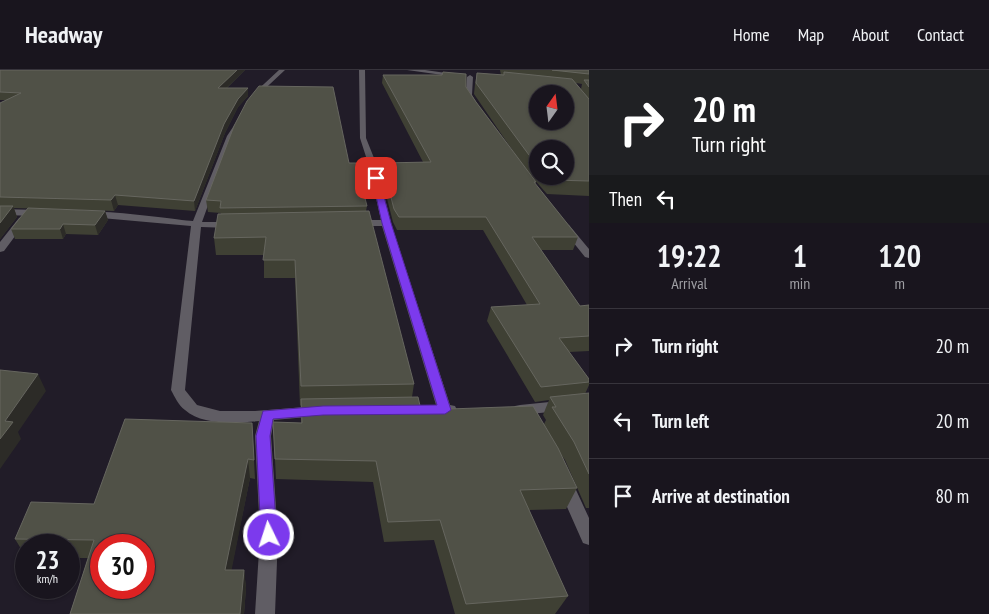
<!DOCTYPE html>
<style>
:root{--surface:#19151e;--page:#221e27;--text:#f1f3f6;--muted:#9f9fa4;--line:#37343c}
body{margin:0;font-family:"PT Sans Narrow",sans-serif;background:var(--page);color:var(--text);height:100vh;display:flex;flex-direction:column;font-size:19px;white-space:nowrap}
*{box-sizing:border-box;margin:0}
p{font-size:16px;color:var(--muted)}
.icon{flex:none;width:28px;height:28px;fill:none;stroke:currentColor;stroke-width:2;stroke-linecap:round;stroke-linejoin:round}
.map{position:relative;flex:1;overflow:hidden}
.sheet{display:flex;flex-direction:column;background:var(--surface);width:400px}
.sheet>*{flex:none}
.top-card{background:#202124;color:#fff;overflow:hidden}
.needle{width:32px;rotate:14deg}
.fabs{position:absolute;left:529px;top:15px;display:grid;gap:10px}
.fabs a{display:grid;place-items:center;width:45px;height:45px;border-radius:50%;background:var(--surface);box-shadow:0 1px 4px #0004,0 0 0 1px var(--line);font-size:25px}
.speed{position:absolute;left:15px;top:464px;display:flex;gap:10px;font-size:25px;font-weight:700;text-align:center}
.speed>*{display:grid;place-content:center;width:65px;height:65px;border-radius:50%;background:var(--surface);box-shadow:0 1px 4px #0004,0 0 0 1px var(--line);line-height:1}
.speed small{font-size:12px;font-weight:400}
.speed .limit{border:8px solid #d22;background:#fff;color:#111}
.pin{position:absolute;display:grid;place-items:center;width:42px;height:42px;color:#fff;margin:-21px;border-radius:10px;box-shadow:0 2px 8px #0006}
.me{position:absolute;width:55px;margin:-28px;rotate:356deg;stroke-linejoin:round;filter:drop-shadow(0 0 4px #0008)}
.turn{display:flex;align-items:center;gap:18px;height:105px;padding:0 20px;font-size:22px}
.turn .icon{width:65px;height:65px;stroke-width:2.5}
.turn b{display:block;font-size:35px;line-height:42px}
.then{display:flex;align-items:center;height:48px;padding:0 20px;background:#0003;gap:10px;font-size:19px}
.eta{display:flex;justify-content:space-evenly;align-items:center;height:85px;text-align:center}
.eta b{font-size:30px;font-weight:800;line-height:35px}
ul{padding:0;list-style:none}
li{display:flex;align-items:center;gap:15px;height:75px;padding:0 20px;border-top:1px solid var(--line)}
li div{flex:1}
li b{display:block;font-size:19px}
li em{font-style:normal}
header{display:flex;align-items:center;gap:30px;box-sizing:border-box;height:70px;padding:0 25px;background:var(--surface);border-bottom:1px solid var(--line)}
header strong{font-size:24px}
nav{display:flex;gap:28px;margin-inline-start:auto;font-size:18px}
main{display:flex;flex:1;min-height:0}
.map>svg:first-child{display:block}
</style>
<header>
<strong>Headway</strong>
<nav><a>Home</a><a>Map</a><a>About</a><a>Contact</a></nav>
</header>
<main>
<div class="map">
<svg width="589" height="544" viewBox="0 0 589 544">
<rect width="100%" height="100%" fill="#211c28"/>
<g fill="none" stroke-linecap="round" stroke-linejoin="round">
<!-- street -->
<path fill="#605d64" fill-rule="evenodd" d="M 279,0 L 285,0 L 255,28 L 251,28 L 251,26 Z
M 359,0 L 365,0 L 366,68 L 376,93 L 391,153 L 450,335 L 455,336 L 457,340 L 455,344 L 450,345 L 405,345 L 400,344 L 398,340 L 400,336 L 436,335 L 382,156 L 356,156 L 351,153 L 356,150 L 381,150 L 368,93 L 360,68 Z
M 407,0 L 425,0 L 460,5 L 457,7 Z
M 470,5 L 473,7 L 472,25 L 478,35 L 475,37 L 466,25 L 467,7 Z
M 235,54 L 240,55 L 233,66 L 202,152 L 231,152 L 236,155 L 231,158 L 201,157 L 185,320 L 197,335 L 220,341 L 255,341 L 318,336 L 323,337 L 325,341 L 323,345 L 318,346 L 274,350 L 271,366 L 278,465 L 275,544 L 255,544 L 260,465 L 255,366 L 259,351 C 237,353 203,356 185,340 C 178,335 175,327 171,320 L 191,156 L 90,147 L 85,144 C 94,137 177,150 193,151 L 227,66 Z
M 0,139 L 40,140 L 45,143 L 40,146 L 0,145 Z
M 22,147 L 27,150 L 4,181 L 0,182 L 0,172 L 19,148 Z
M 566,154 L 569,155 L 589,179 L 589,188 L 585,187 L 561,157 Z
M 589,328 L 589,338 L 520,345 L 515,344 L 513,340 L 515,336 L 520,335 Z
M 564,405 L 570,407 L 589,448 L 589,475 L 583,473 L 556,412 L 558,407 Z"/>
</g>
<!-- wall -->
<path fill="#3f4034" fill-rule="evenodd" d="M 0,0 L 245,0 L 227,18 L 248,18 L 248,26 L 238,37 L 225,63 L 195,141 L 118,135 L 114,141 L 14,138 L 17,147 L 0,169 L 0,33 L 6,30 L 0,30 Z
M 500,0 L 589,0 L 589,126 L 547,124 L 533,108 L 536,112 L 535,114 L 578,167 L 573,180 L 541,180 L 580,236 L 589,235 L 589,281 L 569,282 L 589,309 L 589,315 L 585,324 L 589,323 L 589,438 L 586,438 L 565,390 L 560,383 L 577,418 L 566,439 L 529,440 L 568,526 L 555,544 L 455,544 L 434,470 L 384,472 L 373,412 L 276,409 L 273,352 L 301,353 L 301,335 L 300,336 L 295,208 L 264,208 L 264,185 L 216,185 L 214,168 L 221,143 L 208,142 L 206,130 L 349,93 L 367,136 L 366,141 L 414,314 L 412,327 L 421,340 L 544,354 L 546,350 L 543,345 L 549,330 L 535,332 L 487,251 L 491,237 L 527,235 L 483,160 L 397,160 L 393,152 L 381,105 L 382,93 L 423,92 L 382,13 L 383,5 L 466,17 L 476,32 L 515,84 L 474,24 L 475,14 L 477,3 L 501,5 ZM 576,13 L 582,14 L 581,19 ZM 538,79 L 565,106 L 538,106 Z
M 105,141 L 108,150 L 98,165 L 66,164 L 63,169 L 15,169 L 11,159 Z
M 253,372 L 255,409 L 250,408 L 231,500 L 244,500 L 246,518 L 244,544 L 70,544 L 88,488 L 69,488 L 69,475 L 26,475 L 26,487 L 15,469 L 94,434 Z"/>
<!-- shaded-wall -->
<path fill="#2c2b27" d="M 237,0 L 245,0 L 219,25 L 218,18 Z
M 248,18 L 248,26 L 238,37 L 225,63 L 195,141 L 194,131 L 224,54 L 238,29 Z
M 115,125 L 118,135 L 114,141 L 111,130 Z
M 13,136 L 17,147 L 0,169 L 0,153 Z
M 105,141 L 108,150 L 98,165 L 95,155 Z
M 63,154 L 66,164 L 63,169 L 60,159 Z
M 38,304 L 46,321 L 18,362 L 21,369 L 0,399 L 0,369 L 5,351 Z
M 248,389 L 250,408 L 228,518 L 225,500 Z
M 244,500 L 246,518 L 244,544 L 240,544 Z"/>
<!-- building -->
<path fill="#505147" stroke="#66665f" fill-rule="evenodd" d="M 0,0 L 237,0 L 218,18 L 248,18 L 238,29 L 224,54 L 194,131 L 115,125 L 111,130 L 0,127 L 0,33 L 21,23 L 0,22 Z
M 552,0 L 589,0 L 589,4 Z
M 443,2 L 466,4 L 466,17 L 476,32 L 536,112 L 534,112 L 578,167 L 532,167 L 580,236 L 589,235 L 589,266 L 559,268 L 589,309 L 589,312 L 541,317 L 491,237 L 540,234 L 486,147 L 399,147 L 394,139 L 382,93 L 431,92 L 383,5 L 442,5 Z
M 504,2 L 572,9 L 589,29 L 589,111 L 551,110 L 548,106 L 565,106 L 565,79 L 538,79 L 538,94 L 529,85 L 476,13 L 477,3 L 504,5 ZM 538,24 L 565,24 L 565,51 L 538,51 Z
M 584,10 L 589,10 L 589,17 Z
M 259,16 L 333,17 L 349,93 L 356,93 L 367,136 L 220,138 L 221,131 L 206,130 L 234,56 L 247,31 Z
M 0,136 L 13,136 L 0,153 Z
M 28,138 L 105,141 L 95,155 L 63,154 L 60,159 L 11,159 Z
M 369,141 L 414,314 L 301,316 L 295,190 L 263,190 L 266,167 L 214,168 L 218,144 Z
M 0,300 L 38,304 L 5,351 L 13,352 L 0,369 Z
M 589,323 L 589,404 L 574,372 L 552,337 L 556,337 L 550,327 Z
M 418,327 L 421,340 L 533,336 L 558,378 L 577,418 L 520,420 L 568,526 L 466,534 L 440,450 L 388,452 L 376,391 L 275,389 L 273,352 L 302,353 L 301,329 Z
M 125,349 L 252,353 L 254,390 L 248,389 L 225,500 L 244,500 L 240,544 L 70,544 L 94,470 L 15,469 L 31,432 L 94,434 ZM 101,475 L 144,475 L 144,518 L 101,518 Z"/>
<!-- route -->
<path fill="#7c3aed" stroke="#51269a" d="M 376,106 L 379,108 L 391,153 L 451,340 L 445,344 L 323,345 L 273,349 L 270,366 L 277,465 L 275,470 L 269,472 L 264,470 L 261,465 L 256,366 L 263,341 L 323,336 L 437,335 L 382,153 L 372,108 Z"/>
</svg>
<div class="fabs">
<a><svg class="needle" viewBox="-14 -14 28 28"><path d="M0-13l5 13h-10z" fill="#e53935"/><path d="M0 13l5-13h-10z" fill="#9f9fa4"/></svg></a>
<a><svg class="icon" aria-label="search" viewBox="0 0 24 24"><circle cx="10" cy="10" r="6"/><path d="M15 15l6 6"/></svg></a>
</div>
<div class="speed"><div>23<small>km/h</small></div><div class="limit">30</div></div>
<div class="pin" style="left:376px;top:108px;background:#d93025"><svg class="icon" aria-label="arrive" viewBox="0 0 24 24"><path d="M6 21V4h12l-3 4 3 4H6"/></svg></div>
<svg class="me" style="left:269px;top:465px" viewBox="-20 -20 40 40"><circle r="17" fill="#7c3aed" stroke="#fff" stroke-width="3"/><path d="M0-11L8 9 0 5-8 9z" fill="#fff"/></svg>
</div>
<section class="sheet">
<div class="top-card">
<div class="turn"><svg class="icon" aria-label="right" viewBox="0 0 24 24"><path d="M7 20v-9h11M14 6l5 5-5 5"/></svg><div><b>20 m</b>Turn right</div></div>
<div class="then">Then<svg class="icon" aria-label="left" viewBox="0 0 24 24"><path d="M17 20v-9H6M10 6l-5 5 5 5"/></svg></div>
</div>
<div class="eta">
<div><b>19:22</b><p>Arrival</p></div>
<div><b>1</b><p>min</p></div>
<div><b>120</b><p>m</p></div>
</div>
<ul>
<li><svg class="icon" aria-label="right" viewBox="0 0 24 24"><path d="M7 20v-9h11M14 6l5 5-5 5"/></svg><div><b>Turn right</b></div><em>20 m</em></li>
<li><svg class="icon" aria-label="left" viewBox="0 0 24 24"><path d="M17 20v-9H6M10 6l-5 5 5 5"/></svg><div><b>Turn left</b></div><em>20 m</em></li>
<li><svg class="icon" aria-label="arrive" viewBox="0 0 24 24"><path d="M6 21V4h12l-3 4 3 4H6"/></svg><div><b>Arrive at destination</b></div><em>80 m</em></li>
</ul>
</section>
</main>
